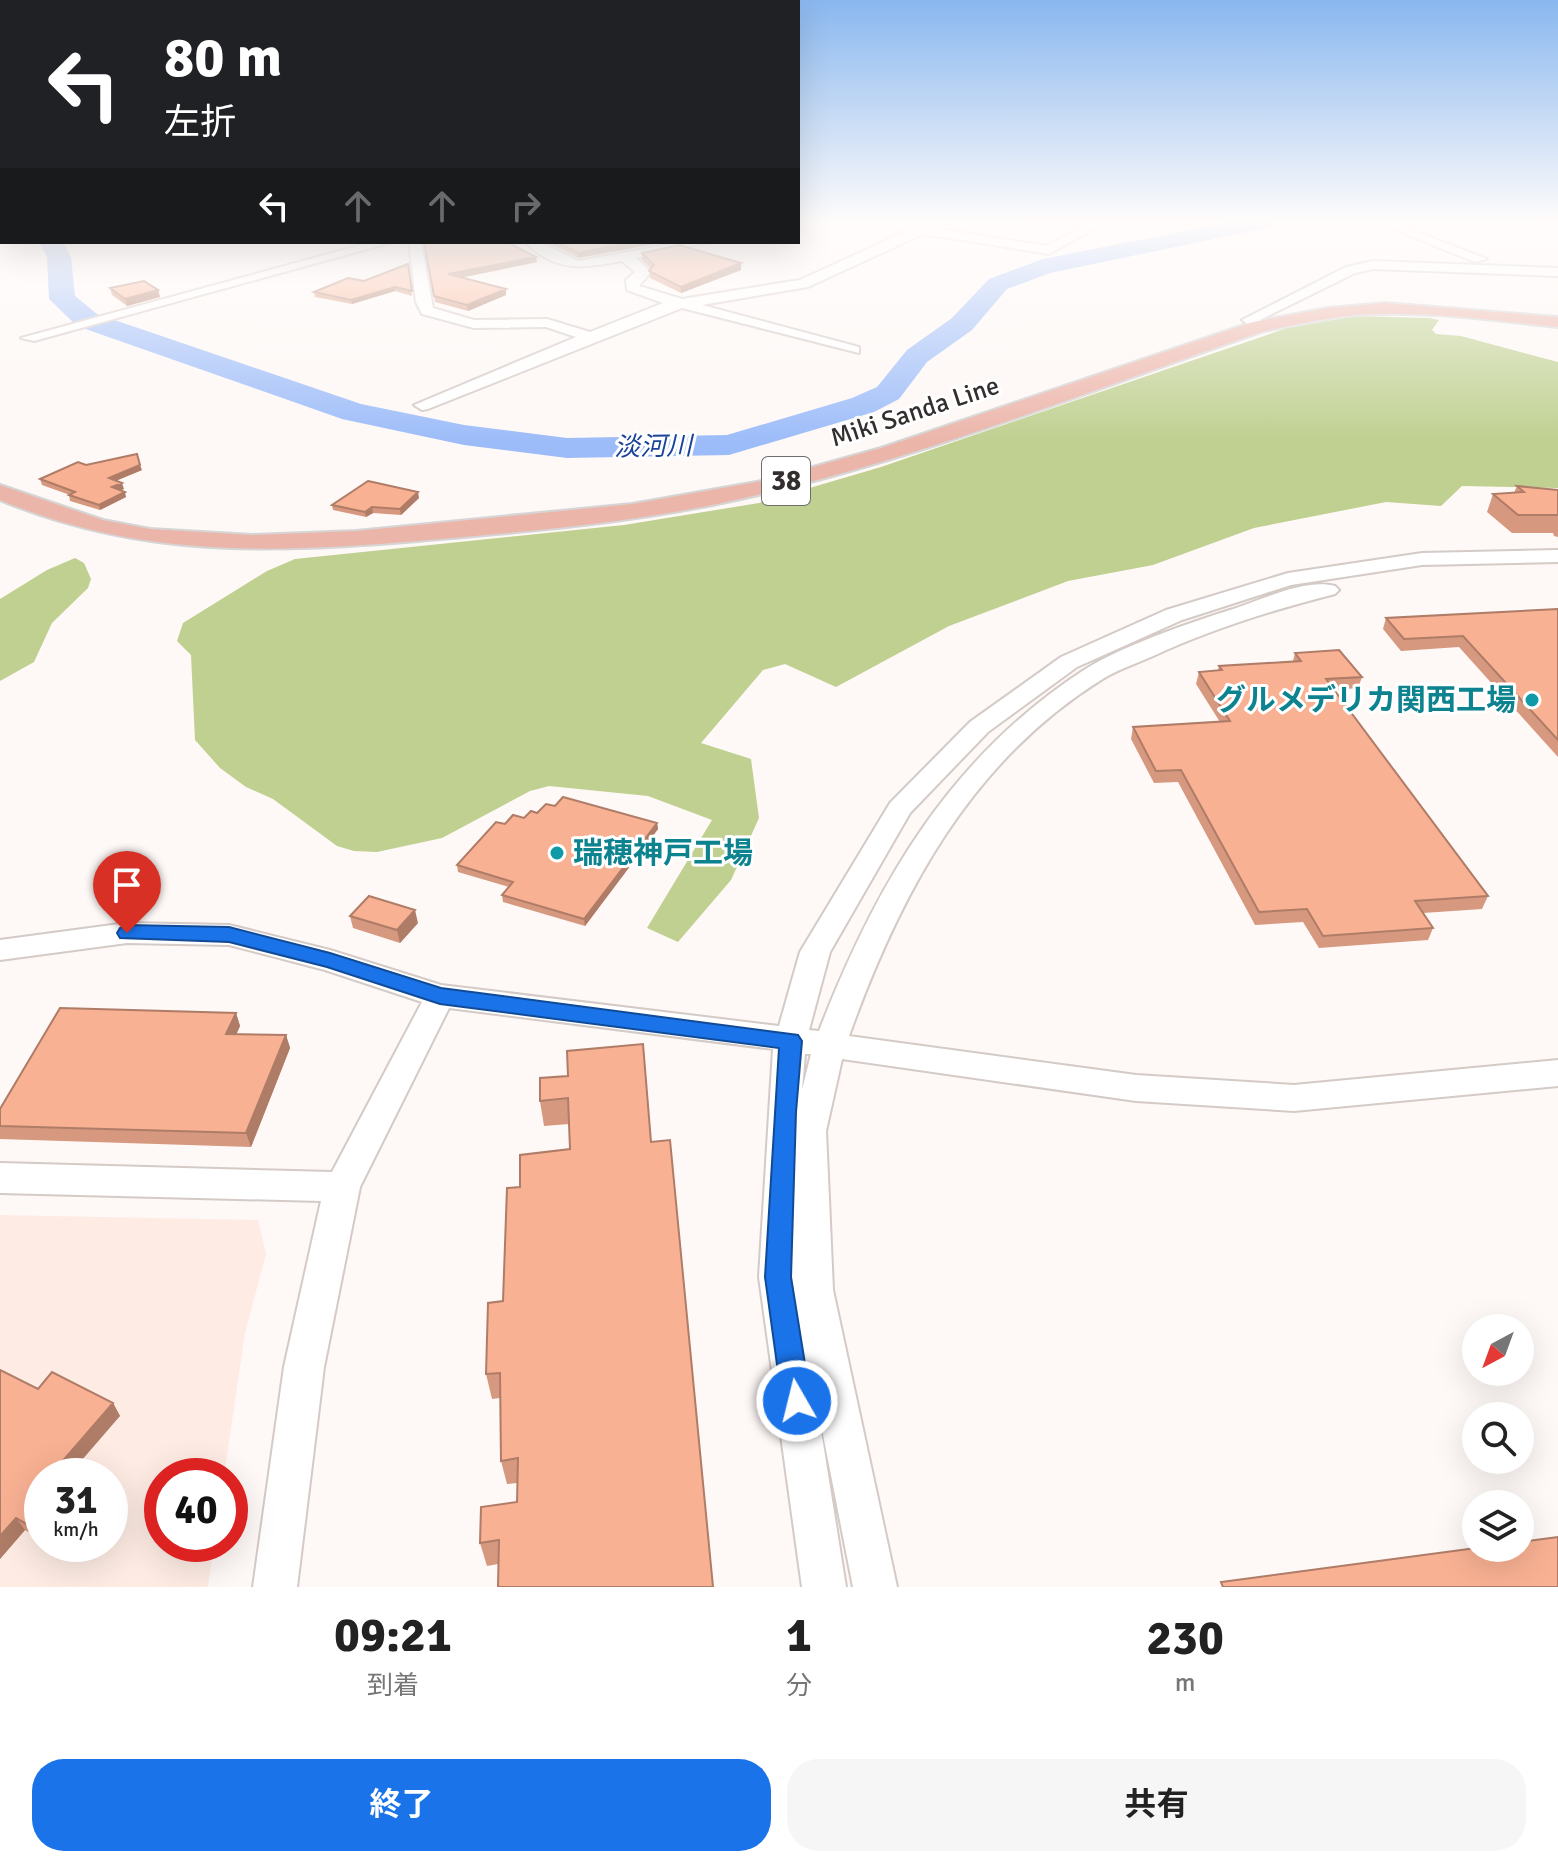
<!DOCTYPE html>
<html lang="ja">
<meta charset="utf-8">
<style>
:root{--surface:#fff;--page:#f6f6f6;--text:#222;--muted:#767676;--accent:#1a73e8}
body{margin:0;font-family:Signika,"Noto Sans JP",sans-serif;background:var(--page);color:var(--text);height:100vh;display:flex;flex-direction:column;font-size:30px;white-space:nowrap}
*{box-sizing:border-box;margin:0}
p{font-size:26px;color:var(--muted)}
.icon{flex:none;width:44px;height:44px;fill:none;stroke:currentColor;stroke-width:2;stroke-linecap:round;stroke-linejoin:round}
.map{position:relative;height:1587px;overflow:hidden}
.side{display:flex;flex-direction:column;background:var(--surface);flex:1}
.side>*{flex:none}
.guide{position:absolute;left:0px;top:0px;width:800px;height:244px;box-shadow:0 8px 32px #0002;background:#202124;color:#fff;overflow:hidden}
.needle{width:52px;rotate:221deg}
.tools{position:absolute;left:1462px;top:1314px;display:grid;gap:16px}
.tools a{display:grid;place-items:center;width:72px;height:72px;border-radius:50%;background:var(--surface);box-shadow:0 8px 32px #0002;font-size:40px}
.speed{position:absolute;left:24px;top:1458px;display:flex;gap:16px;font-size:40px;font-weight:700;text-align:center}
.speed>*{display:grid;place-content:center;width:104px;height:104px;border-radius:50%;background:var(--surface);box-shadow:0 8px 32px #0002;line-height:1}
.speed small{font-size:20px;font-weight:400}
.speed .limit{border:12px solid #d22;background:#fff;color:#111}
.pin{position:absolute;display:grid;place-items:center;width:68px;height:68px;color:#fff;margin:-82px -34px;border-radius:50% 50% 50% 0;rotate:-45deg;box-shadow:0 0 8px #0007}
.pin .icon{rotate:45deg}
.me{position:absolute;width:88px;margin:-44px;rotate:352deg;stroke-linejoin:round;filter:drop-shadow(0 0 6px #0008)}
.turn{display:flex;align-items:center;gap:28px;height:168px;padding:0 32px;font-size:36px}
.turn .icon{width:104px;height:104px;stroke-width:2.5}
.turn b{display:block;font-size:56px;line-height:68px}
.lanes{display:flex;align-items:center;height:76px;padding:0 32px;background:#0003;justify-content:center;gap:40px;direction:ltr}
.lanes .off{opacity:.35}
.eta{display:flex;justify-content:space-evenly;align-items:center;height:136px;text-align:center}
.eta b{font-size:48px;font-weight:700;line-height:56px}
.button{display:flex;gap:16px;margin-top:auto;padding:16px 32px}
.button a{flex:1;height:92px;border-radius:32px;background:var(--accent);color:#fff;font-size:32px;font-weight:700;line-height:92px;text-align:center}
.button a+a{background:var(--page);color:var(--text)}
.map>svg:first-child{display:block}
</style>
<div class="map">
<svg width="1558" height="1587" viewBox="0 0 1558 1587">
<rect width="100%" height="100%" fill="#fef8f6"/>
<!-- built -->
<path fill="#feece4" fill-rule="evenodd" d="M 0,1215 L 258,1220 L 266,1254 L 245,1333 L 224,1476 L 162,1476 L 162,1544 L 214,1544 L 208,1587 L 0,1587 ZM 42,1476 L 110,1476 L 110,1544 L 42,1544 Z"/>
<!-- green -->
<path fill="#bfd090" d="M 1355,316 L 1429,318 L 1439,320 L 1432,330 L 1436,334 L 1461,336 L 1558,362 L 1558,488 L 1462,486 L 1441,506 L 1386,502 L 1254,528 L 1153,565 L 1068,581 L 949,626 L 836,687 L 785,664 L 763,670 L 701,743 L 751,759 L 759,818 L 731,880 L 678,942 L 647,928 L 712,820 L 648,796 L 549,786 L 530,791 L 442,838 L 377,852 L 354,851 L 337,846 L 273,799 L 246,787 L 220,768 L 195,740 L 191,655 L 177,641 L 183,623 L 267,571 L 295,559 L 624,525 L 759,503 L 881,467 L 1287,328 Z
M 75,558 L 84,563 L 91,579 L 88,588 L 52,623 L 34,662 L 0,681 L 0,599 L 47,570 Z"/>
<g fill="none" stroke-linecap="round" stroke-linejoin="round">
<!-- river -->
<path fill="#9cbcf9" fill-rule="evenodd" d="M 1235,221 L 1279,221 L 1267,228 L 1050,273 L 1007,289 L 972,330 L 927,362 L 899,399 L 874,412 L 729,455 L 567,458 L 464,445 L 342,419 L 77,326 L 49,299 L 47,257 L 39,242 L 63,242 L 71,257 L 75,296 L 97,314 L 361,404 L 464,425 L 567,438 L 727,435 L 852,398 L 877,387 L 907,350 L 952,318 L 989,279 L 1043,259 Z"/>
<defs>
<path id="minor" d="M 862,221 L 889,221 L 1047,246 L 1093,221 L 1108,221 L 1049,254 L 923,234 L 808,287 L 702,305 L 859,347 L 859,353 L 682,308 L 428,409 L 422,410 L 414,405 L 576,337 L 546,327 L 474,328 L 422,314 L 416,302 L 409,242 L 421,242 L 433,308 L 474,320 L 547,319 L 590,332 L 663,303 L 627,290 L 626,280 L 635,272 L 622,261 C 583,268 556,273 525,242 L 540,242 L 578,261 L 682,242 L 709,242 L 636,258 L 651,272 L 639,286 L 682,299 L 800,280 L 907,231 Z
M 1373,221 L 1389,221 L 1487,259 L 1475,262 Z
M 372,242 L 393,242 L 34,341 L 21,338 Z
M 1373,261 L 1558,268 L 1558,276 L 1373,269 L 1355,273 L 1260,320 L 1267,326 L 1265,329 L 1255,329 L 1242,320 L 1346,267 Z
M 1558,550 L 1558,562 L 1422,565 L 1291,585 L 1182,620 L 1077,667 L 988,732 L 910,813 L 830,952 L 809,1030 L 819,1031 C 876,884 949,758 1084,670 C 1122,646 1186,624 1230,610 C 1260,601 1304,578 1335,586 L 1339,590 L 1335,594 C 1272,610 1211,629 1151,657 C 1135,664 1116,670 1101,680 C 970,762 900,894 849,1036 L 1136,1075 L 1294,1085 L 1558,1060 L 1558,1086 L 1294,1111 L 1136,1101 L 842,1059 L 826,1131 L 833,1290 L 897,1587 L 853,1587 L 816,1399 L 846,1587 L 802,1587 L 759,1277 L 773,1049 L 449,1008 L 360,1187 L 324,1367 L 297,1587 L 253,1587 L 284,1367 L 321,1201 L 0,1193 L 0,1163 L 332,1172 L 422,1002 L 325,970 L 229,945 L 127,943 L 0,960 L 0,940 L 127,923 L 229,925 L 330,950 L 441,985 L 779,1026 L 800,952 L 890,803 L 970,722 L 1061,657 L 1166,610 L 1288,573 L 1422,553 ZM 805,1054 L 811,1054 L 802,1090 Z"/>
<path id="major" d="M 1385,303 L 1558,317 L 1558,327 C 1491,320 1423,310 1355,315 C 1324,318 1294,325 1264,331 C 1085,392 908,464 722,503 C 622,524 520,532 418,541 C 270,553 140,558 0,500 L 0,485 L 103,520 L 150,529 L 252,535 L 356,531 L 632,504 L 762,481 L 881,448 L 1253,322 L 1328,308 Z"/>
</defs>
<!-- minor casing -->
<use href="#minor" stroke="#d4cac6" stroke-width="4"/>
<!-- major casing -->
<use href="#major" stroke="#d6d5d5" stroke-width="4"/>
<!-- minor -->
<use href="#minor" fill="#fff" fill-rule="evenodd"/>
<!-- major -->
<use href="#major" fill="#ecb5aa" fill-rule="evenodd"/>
</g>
<!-- wall -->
<path fill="#d6987e" d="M 424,242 L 537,262 L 461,278 L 506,295 L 468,311 L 435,302 Z
M 551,242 L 665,242 L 578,258 L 551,244 Z
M 642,253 L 741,270 L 681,293 L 650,278 L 649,271 L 651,269 L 642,260 Z
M 408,264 L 412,296 L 395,291 L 352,304 L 315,297 L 314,292 L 364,281 Z
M 110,288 L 158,290 L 160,297 L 127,306 L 112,295 Z
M 142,470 L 116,481 L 124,489 L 120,490 L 126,497 L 100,510 L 70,501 L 69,495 L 70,495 L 42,485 L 40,479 Z
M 1517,486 L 1558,490 L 1558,537 L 1554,536 L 1553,533 L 1512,533 L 1487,512 L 1493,494 L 1514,493 Z
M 419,498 L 401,515 L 373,513 L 366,517 L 333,510 L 332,505 Z
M 1558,609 L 1558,757 L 1459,647 L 1401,651 L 1383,629 L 1386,618 Z
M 1295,653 L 1362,677 L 1358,688 L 1335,690 L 1488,896 L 1482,909 L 1423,913 L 1433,928 L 1428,940 L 1319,948 L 1303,922 L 1255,925 L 1178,782 L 1154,783 L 1131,739 L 1133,727 L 1220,722 L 1196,684 L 1199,672 L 1218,670 L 1219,666 L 1293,661 Z
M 555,806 L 657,823 L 658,829 L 585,926 L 503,902 L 502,895 L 509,887 L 458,872 L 457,865 L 505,824 Z
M 350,916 L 418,923 L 400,943 L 353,928 Z
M 236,1013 L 240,1026 L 236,1034 L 286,1035 L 290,1048 L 251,1147 L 0,1139 L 0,1109 Z
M 540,1078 L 651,1142 L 498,1564 L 487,1566 L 480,1543 L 517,1502 L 517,1483 L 507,1484 L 501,1461 L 500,1398 L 492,1399 L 486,1374 L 503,1301 L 520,1187 L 570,1149 L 569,1124 L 544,1126 L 540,1101 Z
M 38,1389 L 113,1403 L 120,1416 L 42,1476 L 42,1540 L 25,1530 L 0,1559 Z"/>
<!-- shaded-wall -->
<path fill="#ae7c67" d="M 636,242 L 665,242 L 578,258 L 578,253 Z
M 536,257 L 537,262 L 449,280 L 448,274 Z
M 741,263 L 741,270 L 681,293 L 681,287 Z
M 395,287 L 395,291 L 352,304 L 351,300 Z
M 506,289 L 506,295 L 468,311 L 467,305 Z
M 158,290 L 160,297 L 127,306 L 125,299 Z
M 140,465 L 142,470 L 110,483 L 109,478 Z
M 122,483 L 124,489 L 114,493 L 112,487 Z
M 125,492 L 126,497 L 100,510 L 99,505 Z
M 418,492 L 419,498 L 401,515 L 400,509 Z
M 372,507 L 373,513 L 366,517 L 365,512 Z
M 657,823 L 658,829 L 585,926 L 584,919 Z
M 415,910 L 418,923 L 400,943 L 397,930 Z
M 236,1013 L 240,1026 L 231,1047 L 226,1034 Z
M 286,1035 L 290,1048 L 251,1147 L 246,1133 Z
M 113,1403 L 120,1416 L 69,1475 L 61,1463 Z
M 16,1518 L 25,1530 L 0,1559 L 0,1536 Z
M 42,1524 L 42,1536 L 37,1530 Z"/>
<!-- building -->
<path fill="#f9b193" stroke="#ae7c67" stroke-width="2" d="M 424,242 L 507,242 L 536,257 L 448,274 L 506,289 L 467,305 L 434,296 Z
M 557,242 L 636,242 L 578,253 Z
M 679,245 L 741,263 L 681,287 L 649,271 L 654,265 L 642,253 Z
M 408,264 L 412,291 L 395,287 L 351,300 L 314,292 L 348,278 L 364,281 Z
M 144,281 L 158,290 L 125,299 L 110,288 Z
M 137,454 L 140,465 L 109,478 L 122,483 L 112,487 L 125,492 L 99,505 L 69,495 L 75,492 L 40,479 L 78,462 L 86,465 Z
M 368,481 L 418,492 L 400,509 L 372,507 L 365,512 L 332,505 Z
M 1517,486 L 1558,490 L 1558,515 L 1518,515 L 1493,494 L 1524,492 Z
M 1558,609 L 1558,740 L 1463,636 L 1404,639 L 1386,618 Z
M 1339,650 L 1362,677 L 1326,679 L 1488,896 L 1415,901 L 1433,928 L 1323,936 L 1307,909 L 1259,912 L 1181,770 L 1156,771 L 1133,727 L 1230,721 L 1199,672 L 1222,670 L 1219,666 L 1301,661 L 1295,653 Z
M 563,797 L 657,823 L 584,919 L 502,895 L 513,882 L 457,865 L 496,822 L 505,824 L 513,815 L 524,818 L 531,811 L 537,813 L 546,804 L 555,806 Z
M 369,896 L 415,910 L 397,930 L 350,916 Z
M 60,1008 L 236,1013 L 226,1034 L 286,1035 L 246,1133 L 0,1126 L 0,1109 Z
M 643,1044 L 651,1142 L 670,1140 L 713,1587 L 498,1587 L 499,1540 L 480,1543 L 481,1507 L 517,1502 L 518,1458 L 501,1461 L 500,1373 L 486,1374 L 488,1303 L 503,1301 L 507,1188 L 520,1187 L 520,1155 L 570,1149 L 568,1098 L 540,1101 L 540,1078 L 568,1076 L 567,1051 Z
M 0,1370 L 38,1389 L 52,1372 L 113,1403 L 61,1463 L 83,1475 L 82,1476 L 42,1476 L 42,1524 L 37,1530 L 16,1518 L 0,1536 Z
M 1558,1537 L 1558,1587 L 1223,1587 L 1221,1582 L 1476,1548 L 1520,1548 L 1520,1542 Z"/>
<!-- sky -->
<linearGradient id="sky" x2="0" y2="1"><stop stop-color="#89b7ef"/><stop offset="0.5" stop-color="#fffcfb"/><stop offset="1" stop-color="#fffcfb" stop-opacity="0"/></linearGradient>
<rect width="1558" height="443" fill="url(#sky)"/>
<!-- route -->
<path fill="#1a73e8" stroke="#114b97" stroke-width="2" d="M 127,925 L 229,927 L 330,953 L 441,988 L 798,1035 L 802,1041 L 796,1112 L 791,1277 L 811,1401 L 807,1411 L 797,1414 L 787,1411 L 782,1401 L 765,1277 L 779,1048 L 440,1004 L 327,967 L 229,942 L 120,938 L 117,933 L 120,928 Z"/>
<!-- markers -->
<g fill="#0f9aa8" stroke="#fff" stroke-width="3">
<circle cx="1532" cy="700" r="8"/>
<circle cx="557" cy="853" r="8"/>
</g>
<g text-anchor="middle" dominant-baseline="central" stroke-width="6" stroke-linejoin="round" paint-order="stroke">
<!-- far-street labels -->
<g font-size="26" fill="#332f2e" stroke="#fff">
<text transform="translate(915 412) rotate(-18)">Miki Sanda Line</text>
</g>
<!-- far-water labels -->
<g font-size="26" font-style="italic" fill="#1b4398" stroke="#fff">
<text transform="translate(653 447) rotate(-1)">淡河川</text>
</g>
<!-- shield labels -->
<rect fill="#fff" stroke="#706d6d" stroke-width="2" x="762" y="457" width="48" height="48" rx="6"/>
<g font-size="28" font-weight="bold" fill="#332f2e">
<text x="786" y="481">38</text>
</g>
<!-- culture labels -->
<g font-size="30" font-weight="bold" fill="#0d838f" stroke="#fff" text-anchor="end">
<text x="1516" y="700">グルメデリカ関西工場</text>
<text x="573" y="853" text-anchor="start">瑞穂神戸工場</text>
</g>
</g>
</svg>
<div class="tools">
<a><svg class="needle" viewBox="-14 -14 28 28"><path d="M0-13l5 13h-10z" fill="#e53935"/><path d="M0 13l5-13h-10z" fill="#767676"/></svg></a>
<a><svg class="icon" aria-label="search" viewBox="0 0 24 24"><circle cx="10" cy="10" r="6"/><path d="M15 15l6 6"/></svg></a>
<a><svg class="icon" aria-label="layers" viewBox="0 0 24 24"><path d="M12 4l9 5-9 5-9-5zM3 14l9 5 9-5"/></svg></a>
</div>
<div class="speed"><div>31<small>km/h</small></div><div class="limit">40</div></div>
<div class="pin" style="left:127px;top:933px;background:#d93025"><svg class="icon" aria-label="arrive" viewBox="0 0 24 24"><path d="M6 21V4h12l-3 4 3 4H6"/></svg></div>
<svg class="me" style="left:797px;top:1401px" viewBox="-20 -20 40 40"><circle r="17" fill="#1a73e8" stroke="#fff" stroke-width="3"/><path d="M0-11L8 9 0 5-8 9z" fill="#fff"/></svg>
<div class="guide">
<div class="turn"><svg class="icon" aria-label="left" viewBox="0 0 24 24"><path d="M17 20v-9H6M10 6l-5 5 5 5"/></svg><div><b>80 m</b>左折</div></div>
<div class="lanes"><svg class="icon" aria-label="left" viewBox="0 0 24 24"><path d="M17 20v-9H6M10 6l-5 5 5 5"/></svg><svg class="icon off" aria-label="ahead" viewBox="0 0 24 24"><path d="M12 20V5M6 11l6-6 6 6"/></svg><svg class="icon off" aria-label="ahead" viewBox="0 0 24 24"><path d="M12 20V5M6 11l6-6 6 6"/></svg><svg class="icon off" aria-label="right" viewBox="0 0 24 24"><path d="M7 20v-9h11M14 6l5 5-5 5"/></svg></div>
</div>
</div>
<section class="side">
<div class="eta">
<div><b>09:21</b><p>到着</p></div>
<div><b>1</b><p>分</p></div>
<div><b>230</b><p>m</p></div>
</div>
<div class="button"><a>終了</a><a>共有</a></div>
</section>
